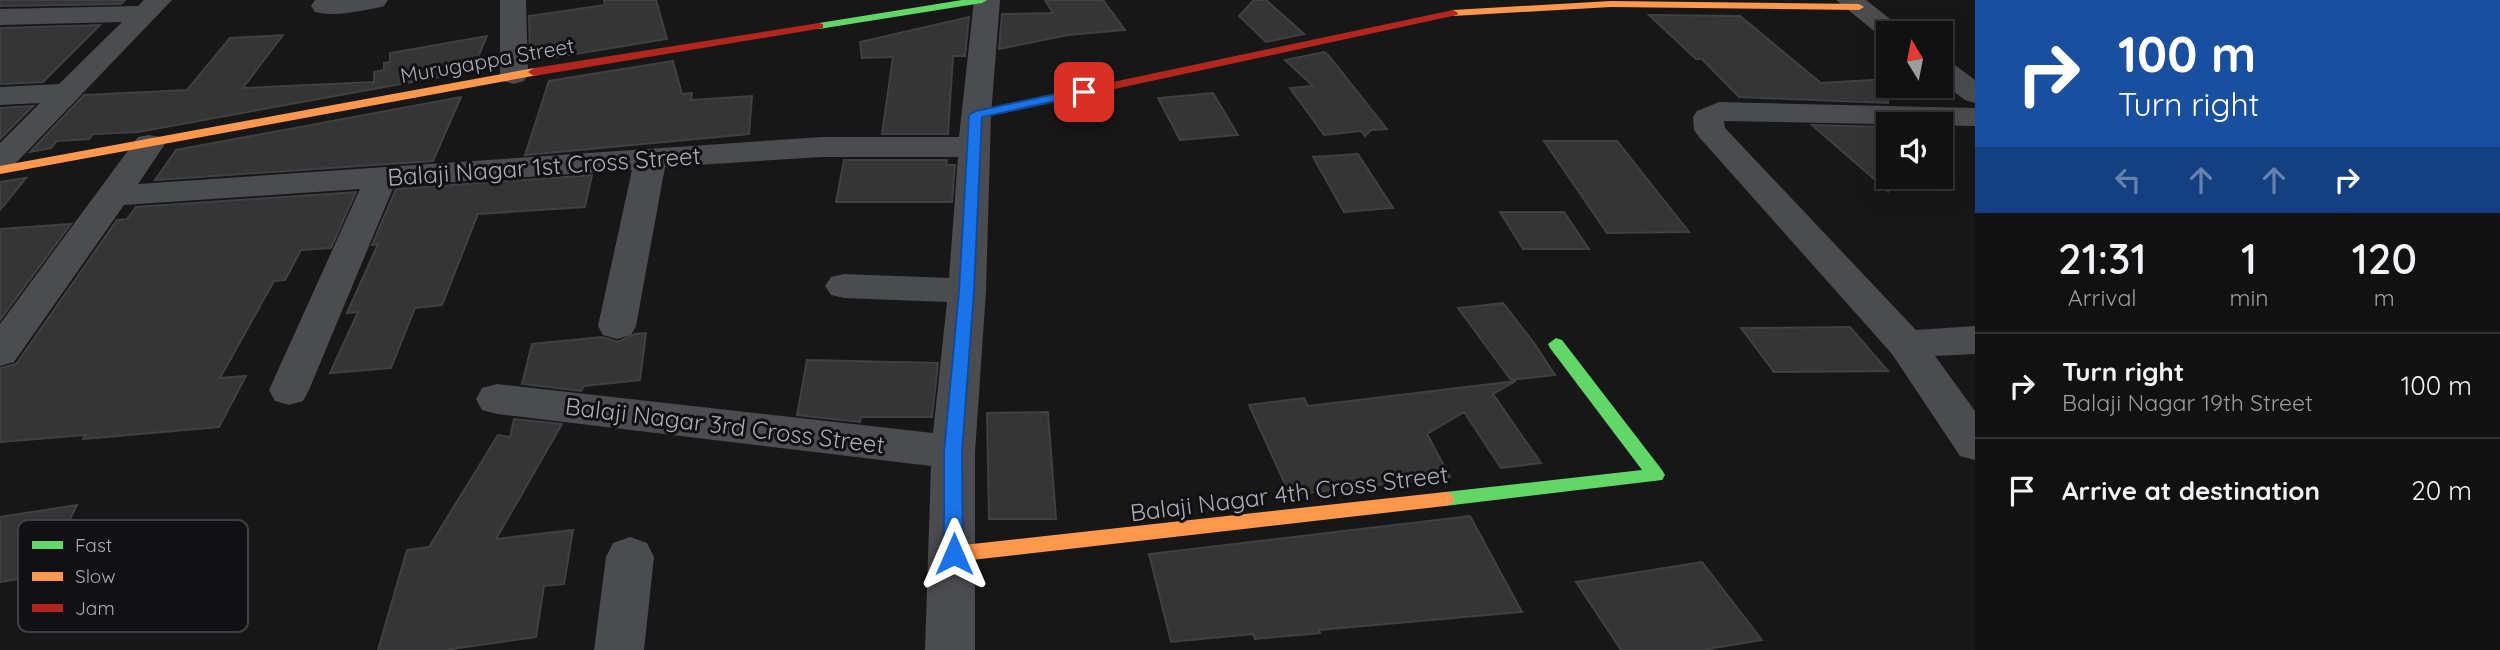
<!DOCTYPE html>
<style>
:root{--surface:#111;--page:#1e1f1f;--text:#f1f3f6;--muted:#9c9d9f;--line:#303131}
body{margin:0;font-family:Quicksand,sans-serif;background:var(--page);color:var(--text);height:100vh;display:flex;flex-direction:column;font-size:26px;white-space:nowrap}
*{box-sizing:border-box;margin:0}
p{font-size:23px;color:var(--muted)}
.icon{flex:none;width:38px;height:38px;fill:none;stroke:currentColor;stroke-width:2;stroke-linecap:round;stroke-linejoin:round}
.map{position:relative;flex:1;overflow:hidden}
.sheet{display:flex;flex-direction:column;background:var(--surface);width:525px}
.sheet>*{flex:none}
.top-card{background:#1a4fa0;color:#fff;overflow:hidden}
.needle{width:46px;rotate:350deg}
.fabs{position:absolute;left:1876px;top:21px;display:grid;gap:14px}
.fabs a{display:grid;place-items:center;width:77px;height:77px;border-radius:0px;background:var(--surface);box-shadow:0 7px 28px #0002,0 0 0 2px var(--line);font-size:35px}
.pin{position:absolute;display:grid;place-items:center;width:60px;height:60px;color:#fff;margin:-30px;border-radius:14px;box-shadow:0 4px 10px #0006}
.me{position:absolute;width:77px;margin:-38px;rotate:0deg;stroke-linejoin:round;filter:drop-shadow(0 0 5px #0008)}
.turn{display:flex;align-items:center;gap:24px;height:147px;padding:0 28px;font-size:32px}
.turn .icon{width:91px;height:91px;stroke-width:2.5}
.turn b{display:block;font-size:49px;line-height:60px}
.lanes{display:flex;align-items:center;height:66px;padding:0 28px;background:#0003;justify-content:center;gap:35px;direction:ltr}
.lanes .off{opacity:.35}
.eta{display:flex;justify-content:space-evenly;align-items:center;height:119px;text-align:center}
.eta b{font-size:42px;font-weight:600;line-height:49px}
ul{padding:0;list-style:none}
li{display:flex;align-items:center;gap:21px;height:105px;padding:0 28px;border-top:2px solid var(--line)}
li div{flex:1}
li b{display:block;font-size:26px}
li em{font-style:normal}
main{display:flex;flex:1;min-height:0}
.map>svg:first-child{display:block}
</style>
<main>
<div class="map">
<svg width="1975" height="650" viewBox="0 0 1975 650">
<rect width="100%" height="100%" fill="#171717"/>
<!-- building -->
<path fill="#353536" stroke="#3f4043" stroke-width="2" d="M 0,0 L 125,0 L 121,4 L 0,6 Z
M 604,0 L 656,0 L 667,39 L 557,57 L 559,52 L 530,58 L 529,16 L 605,5 Z
M 1045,0 L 1103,0 L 1125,30 L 1068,35 L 999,49 L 1002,14 L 1053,13 Z
M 1254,0 L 1266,0 L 1304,34 L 1266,42 L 1239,16 Z
M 1649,15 L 1740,16 L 1821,83 L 1888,79 L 1888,103 L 1739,97 L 1702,59 L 1696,59 Z
M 969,17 L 965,56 L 953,56 L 948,134 L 882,134 L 893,57 L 862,58 L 860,42 Z
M 100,25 L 43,82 L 0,84 L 0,28 Z
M 283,35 L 243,88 L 374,82 L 374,72 L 384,70 L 384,63 L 390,62 L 390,53 L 487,36 L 472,71 L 138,132 L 93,134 L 89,139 L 57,141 L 51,148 L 30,152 L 84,95 L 187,90 L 230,38 Z
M 1324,52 L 1329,56 L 1387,129 L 1371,130 L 1365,136 L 1361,131 L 1324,135 L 1290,88 L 1313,86 L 1285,60 Z
M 673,61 L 682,94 L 692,93 L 691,100 L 752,96 L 749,134 L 525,155 L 549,81 Z
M 1213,93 L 1238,135 L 1180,140 L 1158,98 Z
M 461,97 L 433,161 L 155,180 L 176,150 Z
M 33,106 L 0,139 L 0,108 Z
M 1812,125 L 1888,127 L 1888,191 Z
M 1544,141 L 1617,141 L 1689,232 L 1607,233 Z
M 1358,154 L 1393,208 L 1344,212 L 1313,157 Z
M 844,160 L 947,160 L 946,165 L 955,165 L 952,202 L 836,202 Z
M 592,175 L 585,207 L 478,214 L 442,305 L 415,308 L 391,368 L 330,373 L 358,312 L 347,313 L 378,244 L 372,245 L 396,189 Z
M 26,178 L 0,210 L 0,182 Z
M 356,192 L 331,248 L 301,250 L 285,280 L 274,281 L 220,378 L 246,376 L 219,427 L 83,439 L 86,435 L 0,442 L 0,368 L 16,364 L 117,220 L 127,219 L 136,207 Z
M 1500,212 L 1564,212 L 1589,249 L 1523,249 Z
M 71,224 L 0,320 L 0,229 Z
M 1503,303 L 1534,343 L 1555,375 L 1511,380 L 1458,308 Z
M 1850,327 L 1888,371 L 1774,372 L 1741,328 Z
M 646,333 L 640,380 L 584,386 L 581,391 L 522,384 L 532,344 L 602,337 L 618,342 L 635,334 Z
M 807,360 L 938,363 L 932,417 L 861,417 L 860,422 L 797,415 Z
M 1516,381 L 1493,394 L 1541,463 L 1501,468 L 1464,412 L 1427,434 L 1450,477 L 1290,495 L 1249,405 L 1304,398 L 1308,406 Z
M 1048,412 L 1056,519 L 989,519 L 987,413 Z
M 514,419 L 562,424 L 496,539 L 573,530 L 564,584 L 544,586 L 536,637 L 444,650 L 378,650 L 407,550 L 429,547 L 498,435 L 510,437 Z
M 77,505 L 43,575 L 0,582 L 0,517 Z
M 1470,516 L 1522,612 L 1319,630 L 1320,633 L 1255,639 L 1253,634 L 1171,642 L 1149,554 Z
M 1702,562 L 1762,640 L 1702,650 L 1621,650 L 1576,582 Z"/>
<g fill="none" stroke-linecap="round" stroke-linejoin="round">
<!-- street -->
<path fill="#4b4c50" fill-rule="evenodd" d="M 144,0 L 172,0 L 11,168 L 0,171 L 0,143 L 40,103 L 0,105 L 0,87 L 59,84 L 122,22 L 0,25 L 0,9 L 138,6 Z
M 315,0 L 388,0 L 384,6 C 364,11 335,17 315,12 L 311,6 Z
M 500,0 L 526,0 L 528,75 L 524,81 L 514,84 L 504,81 L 500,75 Z
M 974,0 L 1000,0 L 991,115 L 986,291 L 975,452 L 975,650 L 925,650 L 931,466 L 497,414 L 482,410 L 476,399 L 482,388 L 497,384 L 933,433 L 947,302 L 844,298 L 831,295 L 825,286 L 831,277 L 844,274 L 949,278 L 958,157 L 822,157 L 665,167 L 636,326 L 631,335 L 617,339 L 603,335 L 598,326 L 632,170 L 394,186 L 309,390 L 303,401 L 289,405 L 275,401 L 269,390 L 360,189 L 124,205 L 14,362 L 0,366 L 0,324 L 138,137 L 149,135 L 160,137 L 165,144 L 138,184 L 822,137 L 959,137 Z
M 1836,0 L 1866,0 L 1908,33 L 1888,33 L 1888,40 L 1884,39 Z
M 1941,59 L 1951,62 L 1975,80 L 1975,103 L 1965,100 L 1941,82 Z
M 1719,102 L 1975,108 L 1975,126 L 1724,121 L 1725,128 L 1916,330 L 1975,326 L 1975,354 L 1935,356 L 1975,411 L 1975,460 L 1960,456 L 1892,354 L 1699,137 L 1694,130 L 1693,117 L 1697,111 Z
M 630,537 L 647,543 L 654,557 L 644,650 L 594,650 L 606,557 L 613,543 Z"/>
<!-- fast -->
<path fill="#63d668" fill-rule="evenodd" d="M 962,0 L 987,0 L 982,3 L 819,29 L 813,26 L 819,23 Z
M 1556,338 L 1562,340 L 1662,470 L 1665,475 L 1662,480 L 1445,506 L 1438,504 L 1436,499 L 1438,494 L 1445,492 L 1642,470 L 1550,348 L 1548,344 Z"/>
<!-- slow -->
<path fill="#ff974d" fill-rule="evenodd" d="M 1611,1 L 1859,4 L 1864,7 L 1859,10 L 1611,7 L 1453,16 L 1448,13 L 1453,10 Z
M 534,68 L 540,72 L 538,75 L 0,174 L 0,166 Z
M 1445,492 L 1452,494 L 1454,499 L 1452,504 L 1445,506 L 954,562 L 947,560 L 944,554 L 947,548 L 954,546 Z"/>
<!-- jam -->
<path fill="#b3261e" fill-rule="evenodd" d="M 1453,10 L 1458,13 L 1457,15 L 976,119 L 970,115 L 976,111 Z
M 819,23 L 823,24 L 823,28 L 534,76 L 528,72 L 534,68 Z"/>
</g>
<!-- route -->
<path fill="#1a73e8" stroke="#114b97" stroke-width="2" d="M 1084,88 L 1090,92 L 1088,94 L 982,117 L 974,291 L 962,452 L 963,554 L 960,560 L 954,563 L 947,560 L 944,554 L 944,452 L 959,291 L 969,115 L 976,111 Z"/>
<g text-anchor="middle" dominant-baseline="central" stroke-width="6" stroke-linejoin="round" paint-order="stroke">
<!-- far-street labels -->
<g font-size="21" fill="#a8adb8" stroke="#111113">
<text transform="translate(487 60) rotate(-10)">Murugappa Street</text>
</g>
<!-- street labels -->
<g font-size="24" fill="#a8adb8" stroke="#111113">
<text transform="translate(544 166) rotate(-4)">Balaji Nagar 1st Cross Street</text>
<text transform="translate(725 425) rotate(7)">Balaji Nagar 3rd Cross Street</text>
<text transform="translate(1289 493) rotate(-7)">Balaji Nagar 4th Cross Street</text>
</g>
</g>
<!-- legend -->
<rect x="18" y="520" width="230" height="112" rx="10" fill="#111113" stroke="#3e4045" stroke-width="2"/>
<rect x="32" y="541" width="31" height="8" fill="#63d668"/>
<rect x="32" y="572" width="31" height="9" fill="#ff974d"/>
<rect x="32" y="604" width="31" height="8" fill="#b3261e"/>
<g font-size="19" fill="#a8adb8">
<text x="75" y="552">Fast</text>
<text x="75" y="583">Slow</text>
<text x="75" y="615">Jam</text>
</g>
</svg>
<div class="fabs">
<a><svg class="needle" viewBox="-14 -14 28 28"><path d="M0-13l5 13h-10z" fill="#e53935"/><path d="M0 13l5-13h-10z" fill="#9c9d9f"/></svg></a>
<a><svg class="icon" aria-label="sound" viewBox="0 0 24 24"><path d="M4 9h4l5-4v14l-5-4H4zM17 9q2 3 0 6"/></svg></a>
</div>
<div class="pin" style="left:1084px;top:92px;background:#d93025"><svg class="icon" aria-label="arrive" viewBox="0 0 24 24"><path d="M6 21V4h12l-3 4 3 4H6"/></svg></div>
<svg class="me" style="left:954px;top:554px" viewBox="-20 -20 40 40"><path d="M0-17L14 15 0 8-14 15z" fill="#1a73e8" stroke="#fff" stroke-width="4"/></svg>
</div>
<section class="sheet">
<div class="top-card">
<div class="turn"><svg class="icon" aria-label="right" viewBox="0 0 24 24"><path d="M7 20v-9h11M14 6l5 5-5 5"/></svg><div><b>100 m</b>Turn right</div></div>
<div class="lanes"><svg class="icon off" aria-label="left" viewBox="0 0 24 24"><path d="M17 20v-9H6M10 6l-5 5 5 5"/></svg><svg class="icon off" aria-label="ahead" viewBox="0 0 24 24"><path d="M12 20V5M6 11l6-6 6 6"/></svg><svg class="icon off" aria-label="ahead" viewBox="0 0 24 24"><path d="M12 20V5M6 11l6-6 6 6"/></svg><svg class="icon" aria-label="right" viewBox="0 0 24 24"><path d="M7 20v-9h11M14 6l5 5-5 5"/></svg></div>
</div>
<div class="eta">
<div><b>21:31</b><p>Arrival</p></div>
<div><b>1</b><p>min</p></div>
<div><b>120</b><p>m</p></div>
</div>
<ul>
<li><svg class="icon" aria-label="right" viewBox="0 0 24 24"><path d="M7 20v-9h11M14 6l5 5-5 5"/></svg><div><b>Turn right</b><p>Balaji Nagar 19th Street</p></div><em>100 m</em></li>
<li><svg class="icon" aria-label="arrive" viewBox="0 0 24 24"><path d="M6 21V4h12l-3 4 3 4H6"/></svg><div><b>Arrive at destination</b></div><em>20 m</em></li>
</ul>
</section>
</main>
